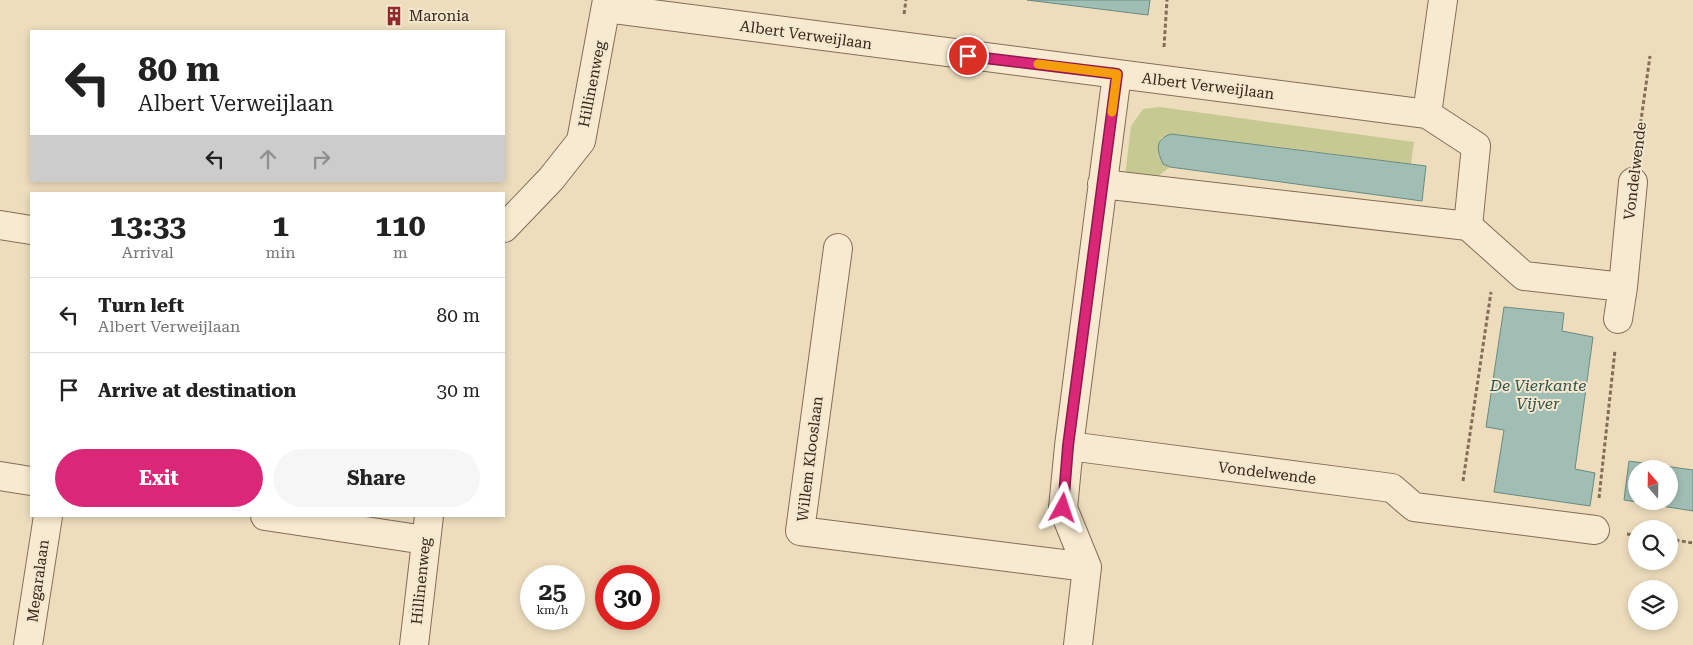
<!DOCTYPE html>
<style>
:root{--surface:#fff;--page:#f6f6f6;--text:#222;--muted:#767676;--line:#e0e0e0;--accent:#db2777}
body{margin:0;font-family:"Roboto Serif",serif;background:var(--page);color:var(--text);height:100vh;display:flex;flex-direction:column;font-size:19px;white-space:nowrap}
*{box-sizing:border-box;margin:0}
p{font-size:16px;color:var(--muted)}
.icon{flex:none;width:28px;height:28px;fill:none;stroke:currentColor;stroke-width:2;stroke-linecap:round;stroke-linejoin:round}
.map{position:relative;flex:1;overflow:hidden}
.sheet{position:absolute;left:30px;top:192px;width:475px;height:325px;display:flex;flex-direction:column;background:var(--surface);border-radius:0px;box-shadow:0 2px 8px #0003}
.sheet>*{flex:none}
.hud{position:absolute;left:30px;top:30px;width:475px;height:152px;border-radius:0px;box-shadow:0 2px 8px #0003;background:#fff;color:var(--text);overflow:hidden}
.needle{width:32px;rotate:340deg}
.controls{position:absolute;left:1628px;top:460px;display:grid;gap:10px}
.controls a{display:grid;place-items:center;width:50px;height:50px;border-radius:50%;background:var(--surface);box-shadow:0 2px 8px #0003;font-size:25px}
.speed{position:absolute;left:520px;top:565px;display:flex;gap:10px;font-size:25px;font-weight:700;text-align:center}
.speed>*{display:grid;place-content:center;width:65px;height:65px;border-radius:50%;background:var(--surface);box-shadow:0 2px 8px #0003;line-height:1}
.speed small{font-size:12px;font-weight:400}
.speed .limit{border:8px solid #d22;background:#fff;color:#111}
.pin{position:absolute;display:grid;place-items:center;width:42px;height:42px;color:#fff;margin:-21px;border:2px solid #fff;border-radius:50%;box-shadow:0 1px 5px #0007}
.me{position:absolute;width:55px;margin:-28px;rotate:5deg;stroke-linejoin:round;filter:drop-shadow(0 0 4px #0008)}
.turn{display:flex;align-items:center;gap:18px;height:105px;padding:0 25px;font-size:22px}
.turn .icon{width:65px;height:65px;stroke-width:2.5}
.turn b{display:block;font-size:35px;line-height:42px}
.lanes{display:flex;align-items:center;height:48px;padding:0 25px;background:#0003;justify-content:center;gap:25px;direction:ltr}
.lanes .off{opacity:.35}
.eta{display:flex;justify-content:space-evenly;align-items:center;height:85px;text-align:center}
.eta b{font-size:30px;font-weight:700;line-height:35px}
.primary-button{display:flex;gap:10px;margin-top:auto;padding:10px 25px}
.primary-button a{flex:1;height:58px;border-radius:30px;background:var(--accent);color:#fff;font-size:20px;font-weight:700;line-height:58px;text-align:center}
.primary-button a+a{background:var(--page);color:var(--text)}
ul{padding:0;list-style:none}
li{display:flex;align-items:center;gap:15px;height:75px;padding:0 25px;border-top:1px solid var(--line)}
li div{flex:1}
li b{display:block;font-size:19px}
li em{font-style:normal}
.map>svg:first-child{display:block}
</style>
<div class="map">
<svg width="1693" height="645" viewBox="0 0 1693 645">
<rect width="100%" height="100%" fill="#edddbd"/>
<!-- green -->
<path fill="#c6ca92" d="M 1160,107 L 1414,142 L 1411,164 L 1273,146 L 1162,137 C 1156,147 1159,154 1163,164 L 1170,167 L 1153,180 L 1125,176 L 1131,126 L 1143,109 Z"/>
<!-- water -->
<path fill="#a1beb4" stroke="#698b81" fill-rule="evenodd" d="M 1027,0 L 1150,0 L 1148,15 Z
M 1171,134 L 1426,166 L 1422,201 L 1170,167 L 1163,164 C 1157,150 1154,140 1171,134 Z
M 1504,307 L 1564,313 L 1562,331 L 1593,337 L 1575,469 L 1595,473 L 1590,506 L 1494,492 L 1504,430 L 1486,427 Z
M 1629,461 L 1693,470 L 1693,511 L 1624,500 ZM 1636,469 L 1669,469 L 1669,501 L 1636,501 Z"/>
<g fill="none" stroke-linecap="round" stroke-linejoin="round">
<defs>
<path id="minor" d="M 606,8 L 1427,114 L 1443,0
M 1427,114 L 1476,146 L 1468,226
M 1102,184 L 1468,226 L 1524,276 L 1623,287 L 1633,182
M 0,225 L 31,230
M 504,228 L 551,179 L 581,141 L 607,0
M 838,248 L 800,531 L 1087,567
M 1618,319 L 1623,287
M 1069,446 L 1392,488 L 1414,507 L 1595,530
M 0,476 L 31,481
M 265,516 L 425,540
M 28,645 L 48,516
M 414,645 L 429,516
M 1078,645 L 1087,567 L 1063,508 L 1069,446 L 1117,74"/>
</defs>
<!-- minor casing -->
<use href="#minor" stroke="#846d57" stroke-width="30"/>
<!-- path -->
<path stroke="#846d57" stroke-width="3" stroke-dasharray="4 2.5" stroke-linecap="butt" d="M 904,14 L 906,0
M 1164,47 L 1167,0
M 1637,149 L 1650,56
M 1463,481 L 1491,292
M 1599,498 L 1615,350
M 1627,534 L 1636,535
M 1669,539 L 1693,543"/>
<!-- minor -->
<use href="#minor" stroke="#f8ead0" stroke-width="28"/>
</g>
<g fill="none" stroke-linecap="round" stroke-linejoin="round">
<defs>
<path id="route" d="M 968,56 L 1117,74 L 1068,446 L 1063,508"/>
</defs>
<!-- route casing -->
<use href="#route" stroke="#8e194d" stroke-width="12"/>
<!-- route -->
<use href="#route" stroke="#db2777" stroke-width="9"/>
<!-- slow -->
<path stroke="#f59e0b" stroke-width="9" d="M 1038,64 L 1117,74 L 1112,112"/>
</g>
<!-- icons -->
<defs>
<symbol id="building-bare" viewBox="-9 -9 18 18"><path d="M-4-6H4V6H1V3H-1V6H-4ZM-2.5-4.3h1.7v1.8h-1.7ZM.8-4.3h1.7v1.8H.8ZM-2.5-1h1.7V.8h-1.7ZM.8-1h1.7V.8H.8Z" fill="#92282d" stroke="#f4e7cd" stroke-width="2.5" paint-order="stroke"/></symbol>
</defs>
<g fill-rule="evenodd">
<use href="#building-bare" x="380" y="2" width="28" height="28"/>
</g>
<g text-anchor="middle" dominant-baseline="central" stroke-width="4" stroke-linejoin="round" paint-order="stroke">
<!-- poi labels -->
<g font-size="15" fill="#34261b" stroke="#f4e7cd" text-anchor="start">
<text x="409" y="16">Maronia</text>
</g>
<!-- street labels -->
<g font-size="15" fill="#34261b" stroke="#f4e7cd">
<text transform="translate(806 35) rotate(8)">Albert Verweijlaan</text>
<text transform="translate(592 84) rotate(-79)">Hillinenweg</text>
<text transform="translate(1208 86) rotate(7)">Albert Verweijlaan</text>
<text transform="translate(1635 171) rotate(-83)">Vondelwende</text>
<text transform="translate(810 459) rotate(-83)">Willem Klooslaan</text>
<text transform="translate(1267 473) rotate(7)">Vondelwende</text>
<text transform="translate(38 581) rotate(-82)">Megaralaan</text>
<text transform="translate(421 581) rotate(-84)">Hillinenweg</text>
</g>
<!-- water labels -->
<g font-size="16" font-style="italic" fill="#2b534f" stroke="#f4e7cd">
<text x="1538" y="385">De Vierkante<tspan x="1538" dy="18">Vijver</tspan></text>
</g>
</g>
</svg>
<div class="controls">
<a><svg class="needle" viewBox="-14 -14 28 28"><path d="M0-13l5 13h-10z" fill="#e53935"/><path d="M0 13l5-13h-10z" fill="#767676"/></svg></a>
<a><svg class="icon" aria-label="search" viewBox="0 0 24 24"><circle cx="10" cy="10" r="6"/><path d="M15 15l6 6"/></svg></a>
<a><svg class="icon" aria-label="layers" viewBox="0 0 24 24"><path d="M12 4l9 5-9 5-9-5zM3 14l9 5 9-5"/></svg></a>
</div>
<div class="speed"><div>25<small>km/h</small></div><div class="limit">30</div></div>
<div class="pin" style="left:968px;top:56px;background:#d93025"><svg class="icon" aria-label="arrive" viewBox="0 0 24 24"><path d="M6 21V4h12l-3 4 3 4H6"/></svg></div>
<svg class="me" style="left:1063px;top:508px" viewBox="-20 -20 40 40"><path d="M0-17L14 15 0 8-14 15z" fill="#db2777" stroke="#fff" stroke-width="4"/></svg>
<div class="hud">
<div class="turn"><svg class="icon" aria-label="left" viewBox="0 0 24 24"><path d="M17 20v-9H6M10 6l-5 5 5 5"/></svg><div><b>80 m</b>Albert Verweijlaan</div></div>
<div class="lanes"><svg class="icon" aria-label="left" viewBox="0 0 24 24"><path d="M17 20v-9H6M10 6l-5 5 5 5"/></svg><svg class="icon off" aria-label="ahead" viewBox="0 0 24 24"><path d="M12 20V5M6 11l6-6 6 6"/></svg><svg class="icon off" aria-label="right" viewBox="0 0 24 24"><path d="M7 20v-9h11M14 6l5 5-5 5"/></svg></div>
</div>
<section class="sheet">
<div class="eta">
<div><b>13:33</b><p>Arrival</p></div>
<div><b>1</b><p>min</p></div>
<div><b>110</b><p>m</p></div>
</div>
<ul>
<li><svg class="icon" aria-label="left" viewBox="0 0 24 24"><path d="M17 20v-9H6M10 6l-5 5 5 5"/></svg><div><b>Turn left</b><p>Albert Verweijlaan</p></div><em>80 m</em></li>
<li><svg class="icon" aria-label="arrive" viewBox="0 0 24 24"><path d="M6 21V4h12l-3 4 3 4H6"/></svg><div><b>Arrive at destination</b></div><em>30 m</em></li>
</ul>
<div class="primary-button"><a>Exit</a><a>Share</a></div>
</section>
</div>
